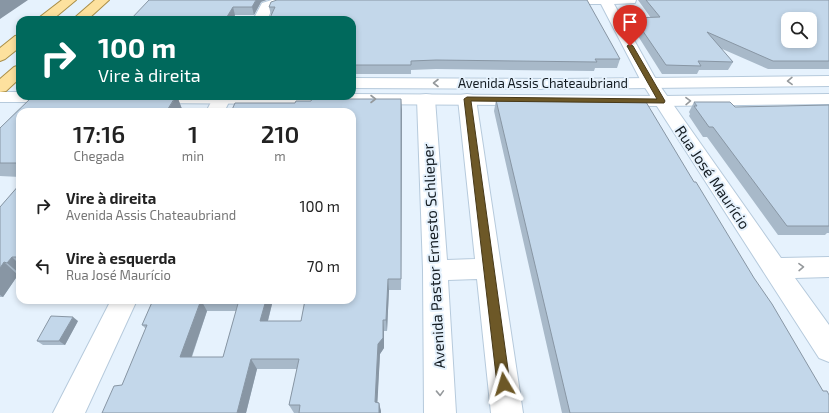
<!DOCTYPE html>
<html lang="pt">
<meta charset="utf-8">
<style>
:root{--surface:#fff;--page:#f2f2f2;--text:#222;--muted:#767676}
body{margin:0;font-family:"Exo 2",sans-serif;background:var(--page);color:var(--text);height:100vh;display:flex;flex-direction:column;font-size:15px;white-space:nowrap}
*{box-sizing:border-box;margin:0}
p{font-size:13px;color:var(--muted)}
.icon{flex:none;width:22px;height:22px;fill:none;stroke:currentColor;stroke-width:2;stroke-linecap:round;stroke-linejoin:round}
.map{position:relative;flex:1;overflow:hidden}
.details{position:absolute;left:16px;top:108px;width:340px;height:196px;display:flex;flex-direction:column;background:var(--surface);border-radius:12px;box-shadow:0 2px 6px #0003}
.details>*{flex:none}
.banner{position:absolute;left:16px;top:16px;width:340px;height:84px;border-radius:12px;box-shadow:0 2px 6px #0003;background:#00695c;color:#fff;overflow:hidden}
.buttons{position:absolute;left:781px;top:12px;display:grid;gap:8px}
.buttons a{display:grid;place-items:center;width:36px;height:36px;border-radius:8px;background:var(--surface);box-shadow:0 2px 6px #0003;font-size:20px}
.pin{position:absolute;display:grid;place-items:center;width:34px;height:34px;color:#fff;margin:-41px -17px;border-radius:50% 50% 50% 0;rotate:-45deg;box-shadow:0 0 4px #0007}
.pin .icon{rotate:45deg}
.me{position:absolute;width:44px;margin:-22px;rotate:353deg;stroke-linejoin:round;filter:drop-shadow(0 0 3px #0008)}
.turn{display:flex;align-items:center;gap:14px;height:84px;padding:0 16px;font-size:18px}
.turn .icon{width:52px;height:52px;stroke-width:2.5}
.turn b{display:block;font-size:28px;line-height:34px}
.eta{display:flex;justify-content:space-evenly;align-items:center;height:68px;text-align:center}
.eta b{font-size:24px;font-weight:600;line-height:28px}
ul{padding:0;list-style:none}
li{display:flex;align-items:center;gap:12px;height:60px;padding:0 16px}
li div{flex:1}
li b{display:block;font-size:15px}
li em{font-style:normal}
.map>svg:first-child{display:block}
</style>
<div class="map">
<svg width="829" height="413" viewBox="0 0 829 413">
<rect width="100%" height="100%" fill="#e6f2fd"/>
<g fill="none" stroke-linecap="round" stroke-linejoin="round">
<defs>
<path id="minor" d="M 272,0 L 291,0 L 290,3 L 272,9 L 267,20 L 253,20 L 262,3 Z
M 526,0 L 636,0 L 635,3 L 614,4 L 658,83 L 781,258 L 829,257 L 829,277 L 795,278 L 829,325 L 829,362 L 819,358 L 642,83 L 601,4 L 532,4 L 527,3 Z
M 426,94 L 432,95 L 435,99 L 447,260 L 475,259 L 458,99 L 461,95 L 467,94 L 473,95 L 476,99 L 523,413 L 491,413 L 477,279 L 448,280 L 456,413 L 424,413 L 423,270 L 417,99 L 420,95 Z
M 214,96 L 232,96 L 224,112 L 206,112 Z
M 111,300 L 137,300 L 85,413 L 53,413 Z"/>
<path id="tertiary" d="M 829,76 L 829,86 L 559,89 L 352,88 L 352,78 L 559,79 Z
M 0,92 L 20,92 L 20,96 L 70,97 L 67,101 L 61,102 L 0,102 Z
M 352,94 L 662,96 L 829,94 L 829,104 L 662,106 L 147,103 L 141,102 L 138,98 L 140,96 L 352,96 Z"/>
<path id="primary" d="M 62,0 L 76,0 L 52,20 L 36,20 Z
M 95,0 L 109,0 L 87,20 L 72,20 Z
M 20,35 L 20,47 L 5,59 L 0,61 L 0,48 L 15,36 Z
M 20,65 L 20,78 L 6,91 L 0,92 L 0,79 L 14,67 Z"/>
</defs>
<!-- minor casing -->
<use href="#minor" stroke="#b6cadc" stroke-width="2"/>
<!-- tertiary casing -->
<use href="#tertiary" stroke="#b6cadc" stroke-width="2"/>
<!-- primary casing -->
<use href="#primary" stroke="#aa8f49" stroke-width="2"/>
<!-- minor -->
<use href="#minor" fill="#fff" fill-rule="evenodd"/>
<!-- tertiary -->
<use href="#tertiary" fill="#fff" fill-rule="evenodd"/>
<!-- primary -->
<use href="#primary" fill="#fde19e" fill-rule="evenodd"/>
</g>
<!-- wall -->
<path fill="#a8b9c9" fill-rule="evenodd" d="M 278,0 L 620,59 L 617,68 L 595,68 L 594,71 L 436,69 L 411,70 L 411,74 L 352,74 L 352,20 L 271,15 L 269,7 Z
M 638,0 L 829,0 L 829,69 L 768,69 L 720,48 L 733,62 L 728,70 L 699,70 L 697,74 L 662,74 L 631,25 L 634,18 L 651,18 Z
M 261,2 L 254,15 L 235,15 L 233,20 L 130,20 Z
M 33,96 L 177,96 L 182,109 L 180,112 L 20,112 L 20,177 L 0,176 L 0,128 Z
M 496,100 L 694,182 L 823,391 L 829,413 L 562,413 L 494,111 Z
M 694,102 L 735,107 L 829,105 L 829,233 L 827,233 L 825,235 L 778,235 L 707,137 L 703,137 L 689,116 L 690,114 L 689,112 Z
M 402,110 L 401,290 L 389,290 L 387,331 L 384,331 L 384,348 L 380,354 L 377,402 L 379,403 L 381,413 L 294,413 L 289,405 L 297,369 L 257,369 L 246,413 L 102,413 L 122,385 L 146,329 L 142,325 L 153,300 L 273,300 L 268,321 L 301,321 L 305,302 L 303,300 L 352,300 ZM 207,311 L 236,311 L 223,357 L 192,357 Z
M 20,184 L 20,275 L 18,275 L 3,297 L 0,297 L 0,207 Z
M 78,321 L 65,345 L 43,345 L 37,341 Z"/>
<!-- shaded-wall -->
<path fill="#8896a4" d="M 0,0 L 28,0 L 0,19 Z
M 256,0 L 267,0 L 261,2 L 254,15 L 252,7 Z
M 233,7 L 235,15 L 233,20 L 225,20 Z
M 177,96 L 182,109 L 180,112 L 166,112 Z
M 401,99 L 402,110 L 401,290 Z
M 12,257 L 20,265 L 20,274 L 7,263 Z
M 4,262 L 18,275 L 3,297 L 0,295 L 0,268 Z
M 388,279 L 389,290 L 387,331 L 386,320 Z
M 201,300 L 207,311 L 188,367 L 180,357 Z
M 266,300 L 273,300 L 265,332 L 260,321 Z
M 73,317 L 78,321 L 65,345 L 59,341 Z
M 383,320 L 384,331 L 384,348 L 380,354 L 377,411 L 375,402 L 378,344 Z
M 251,359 L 257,369 L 246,413 L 237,413 Z
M 379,403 L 381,411 L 381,413 L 379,413 Z"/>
<!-- building -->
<path fill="#c3d7ea" stroke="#8896a4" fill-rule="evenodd" d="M 149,0 L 256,0 L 252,7 L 233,7 L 225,20 L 130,20 Z
M 277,0 L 587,0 L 620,59 L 595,59 L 597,62 L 436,60 L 411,61 L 411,65 L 352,65 L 352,20 L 269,20 L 275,7 L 269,7 L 271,2 Z
M 646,0 L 829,0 L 829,61 L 773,61 L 707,32 L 733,62 L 698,61 L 701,66 L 666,65 L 634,18 L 660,17 ZM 788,19 L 810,19 L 810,41 L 788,41 Z
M 33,96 L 176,96 L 166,112 L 20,112 L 20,163 L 0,163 L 0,128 Z
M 312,99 L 401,99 L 401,279 L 388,279 L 386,320 L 383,320 L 383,338 L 378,344 L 375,402 L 379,403 L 379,413 L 299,413 L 300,405 L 289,405 L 299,359 L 251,359 L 237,413 L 102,413 L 114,386 L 122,385 L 147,325 L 142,325 L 153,300 L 266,300 L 260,321 L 301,321 L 305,300 L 352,300 L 352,112 L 231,112 L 235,103 L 295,103 L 296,101 L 311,101 ZM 201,300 L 239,300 L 223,357 L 180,357 Z
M 496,100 L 646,102 L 694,182 L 696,182 L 754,278 L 772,304 L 823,391 L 827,391 L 829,395 L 829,413 L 570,413 Z
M 694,102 L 730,102 L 735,107 L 829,105 L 829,226 L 787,226 L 713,127 L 709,127 L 694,106 L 697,106 Z
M 20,184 L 20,257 L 12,257 L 7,263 L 4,262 L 0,268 L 0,207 Z
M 51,316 L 73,317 L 59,341 L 37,341 Z"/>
<!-- one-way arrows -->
<defs><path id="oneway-chevron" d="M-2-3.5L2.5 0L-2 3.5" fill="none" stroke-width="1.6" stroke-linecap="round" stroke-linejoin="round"/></defs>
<g stroke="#95999c">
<use href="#oneway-chevron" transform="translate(790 81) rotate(179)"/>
<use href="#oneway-chevron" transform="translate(436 83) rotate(-180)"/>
<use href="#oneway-chevron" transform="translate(373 99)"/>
<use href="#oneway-chevron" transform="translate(688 101) rotate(-1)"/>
<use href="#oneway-chevron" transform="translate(801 267) rotate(-1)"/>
<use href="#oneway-chevron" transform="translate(440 393) rotate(88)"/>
</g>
<!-- route -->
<path fill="#6d5827" stroke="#473919" d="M 630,44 L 633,46 L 665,101 L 664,103 L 471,101 L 510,384 L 508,389 L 504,390 L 499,389 L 497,384 L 464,99 L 467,97 L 657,99 L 627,46 Z"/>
<g text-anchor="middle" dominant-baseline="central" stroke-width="4" stroke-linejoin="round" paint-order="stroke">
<!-- far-street labels -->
<g font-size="13" fill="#141c22" stroke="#e6f2fd">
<text x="543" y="83">Avenida Assis Chateaubriand</text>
</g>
<!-- street labels -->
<g font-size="15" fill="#141c22" stroke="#e6f2fd">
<text transform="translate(713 177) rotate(56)">Rua José Maurício</text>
<text transform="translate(433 256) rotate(-93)">Avenida Pastor Ernesto Schlieper</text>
</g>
</g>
</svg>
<div class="buttons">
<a><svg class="icon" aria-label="search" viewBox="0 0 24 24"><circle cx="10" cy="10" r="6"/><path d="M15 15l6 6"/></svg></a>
</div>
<div class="pin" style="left:630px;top:46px;background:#d93025"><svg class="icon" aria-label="arrive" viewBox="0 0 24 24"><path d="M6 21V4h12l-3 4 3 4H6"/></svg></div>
<svg class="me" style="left:504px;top:384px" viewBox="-20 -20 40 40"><path d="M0-17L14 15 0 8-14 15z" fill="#6d5827" stroke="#fff" stroke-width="4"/></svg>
<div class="banner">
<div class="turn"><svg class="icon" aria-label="right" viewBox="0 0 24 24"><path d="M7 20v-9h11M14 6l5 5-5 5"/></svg><div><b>100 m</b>Vire à direita</div></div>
</div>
<section class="details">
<div class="eta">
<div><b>17:16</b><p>Chegada</p></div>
<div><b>1</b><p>min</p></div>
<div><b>210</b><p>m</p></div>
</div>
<ul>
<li><svg class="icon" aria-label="right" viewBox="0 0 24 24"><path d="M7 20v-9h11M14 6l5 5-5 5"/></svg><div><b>Vire à direita</b><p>Avenida Assis Chateaubriand</p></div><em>100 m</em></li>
<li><svg class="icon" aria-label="left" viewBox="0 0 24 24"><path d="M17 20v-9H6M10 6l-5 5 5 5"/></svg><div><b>Vire à esquerda</b><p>Rua José Maurício</p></div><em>70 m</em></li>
</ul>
</section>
</div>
